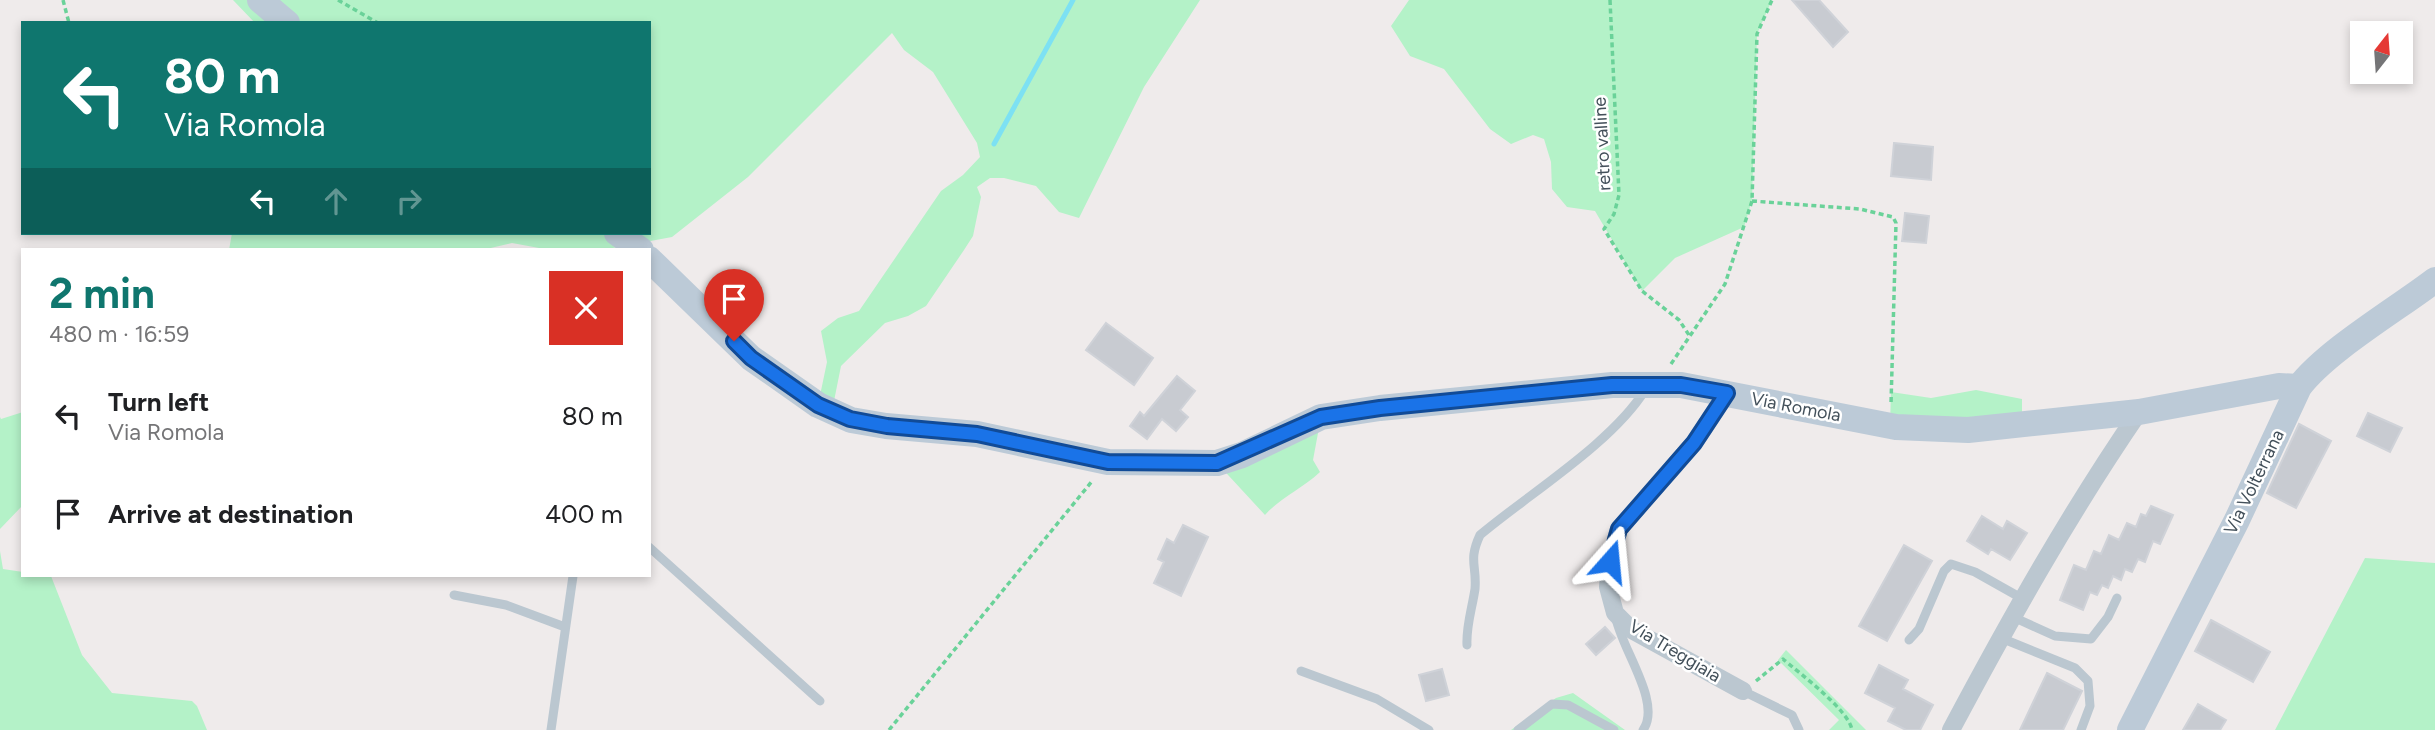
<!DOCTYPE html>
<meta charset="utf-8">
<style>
:root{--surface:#fff;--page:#f2f2f2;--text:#202124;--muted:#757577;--accent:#0f766e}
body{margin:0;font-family:Figtree,sans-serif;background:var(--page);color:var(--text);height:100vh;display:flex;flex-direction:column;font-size:26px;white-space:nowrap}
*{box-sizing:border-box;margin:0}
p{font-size:23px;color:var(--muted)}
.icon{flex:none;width:38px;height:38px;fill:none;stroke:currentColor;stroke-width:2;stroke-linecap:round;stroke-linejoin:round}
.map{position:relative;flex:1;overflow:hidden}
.details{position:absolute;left:21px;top:248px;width:630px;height:329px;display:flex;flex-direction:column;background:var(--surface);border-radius:0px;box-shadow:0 4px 10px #0003}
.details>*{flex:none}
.hud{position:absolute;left:21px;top:21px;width:630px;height:214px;border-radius:0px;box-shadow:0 4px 10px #0003;background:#0f766e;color:#fff;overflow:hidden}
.needle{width:46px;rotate:17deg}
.tools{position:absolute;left:2350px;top:21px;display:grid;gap:14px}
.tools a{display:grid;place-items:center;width:63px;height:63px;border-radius:0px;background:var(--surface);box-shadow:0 4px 10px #0003;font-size:35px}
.pin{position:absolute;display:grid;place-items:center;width:60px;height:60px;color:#fff;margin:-72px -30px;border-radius:50% 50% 50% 0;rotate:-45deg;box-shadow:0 0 7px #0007}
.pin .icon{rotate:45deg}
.me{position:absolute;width:77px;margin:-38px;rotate:18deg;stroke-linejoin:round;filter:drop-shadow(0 0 5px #0008)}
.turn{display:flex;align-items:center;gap:24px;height:147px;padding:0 28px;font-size:32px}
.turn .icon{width:91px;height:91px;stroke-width:2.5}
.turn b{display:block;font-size:49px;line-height:60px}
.lanes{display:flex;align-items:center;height:66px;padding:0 28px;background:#0003;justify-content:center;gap:35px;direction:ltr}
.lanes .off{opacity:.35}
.round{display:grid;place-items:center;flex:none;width:74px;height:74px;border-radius:0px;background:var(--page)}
.summary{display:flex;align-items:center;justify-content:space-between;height:119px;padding:0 28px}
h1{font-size:42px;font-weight:700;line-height:52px;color:var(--accent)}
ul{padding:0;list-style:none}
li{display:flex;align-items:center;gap:21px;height:98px;padding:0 28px}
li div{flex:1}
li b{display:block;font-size:26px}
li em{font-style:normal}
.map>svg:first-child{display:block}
</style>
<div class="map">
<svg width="2435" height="730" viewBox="0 0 2435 730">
<rect width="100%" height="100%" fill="#efebeb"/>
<!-- green -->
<path fill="#b4f2c8" d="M 233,0 L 1200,0 L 1144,87 L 1079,218 L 1059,212 L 1036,186 L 1004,178 L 990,178 L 977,187 L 981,197 L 973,236 L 964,250 L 926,306 L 908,316 L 885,323 L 841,366 L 832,411 L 818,405 L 827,362 L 821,331 L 838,318 L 859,311 L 941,191 L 963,175 L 980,157 L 977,143 L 933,72 L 904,50 L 892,33 L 748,177 L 672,237 L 602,250 L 550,250 L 512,243 L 482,250 L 229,250 L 232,233 L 649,233 L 649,23 L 255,23 Z
M 1409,0 L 1772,0 L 1757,34 L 1752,200 L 1744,227 L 1675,258 L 1642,291 L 1595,211 L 1567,207 L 1552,189 L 1551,162 L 1544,139 L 1533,135 L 1511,144 L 1490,129 L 1444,69 L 1410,56 L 1391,26 Z
M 1976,390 L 2022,399 L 2022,425 L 1890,426 L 1891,392 L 1931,398 Z
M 23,412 L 23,505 L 0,529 L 0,417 L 1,419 Z
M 1321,417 L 1313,460 L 1320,472 C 1302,489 1281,497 1265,515 L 1217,463 Z
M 0,551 L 3,569 L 23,572 L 23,576 L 51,576 L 82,655 L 112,693 L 192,701 L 197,706 L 207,730 L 0,730 Z
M 2365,558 L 2435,563 L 2435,730 L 2275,730 Z
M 1786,650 L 1866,730 L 1829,730 L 1839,720 L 1778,660 Z
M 1573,693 L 1625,730 L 1511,730 L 1556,698 Z"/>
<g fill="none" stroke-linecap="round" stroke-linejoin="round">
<!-- stream -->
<path stroke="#7de1f3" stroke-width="5" d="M 994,144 L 1073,0"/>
</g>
<!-- building -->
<path fill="#c8cbd1" stroke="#cfd2d8" stroke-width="2" d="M 1792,0 L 1819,0 L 1848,32 L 1833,47 Z
M 1894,143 L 1933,147 L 1931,180 L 1891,176 Z
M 1905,213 L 1929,216 L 1926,243 L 1902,241 Z
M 1106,323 L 1153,358 L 1134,385 L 1086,350 Z
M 1177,376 L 1195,391 L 1180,410 L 1188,417 L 1176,431 L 1162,419 L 1147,439 L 1130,426 L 1140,412 L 1144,416 Z
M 2368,413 L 2402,428 L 2390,452 L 2357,436 Z
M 2299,424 L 2331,441 L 2296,508 L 2267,493 Z
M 2151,506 L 2173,515 L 2160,544 L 2153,541 L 2145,562 L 2138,559 L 2132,572 L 2125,569 L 2121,580 L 2113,576 L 2108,588 L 2102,585 L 2097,595 L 2090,592 L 2083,610 L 2060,600 L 2074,565 L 2086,570 L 2094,551 L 2101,554 L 2109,535 L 2119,540 L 2127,523 L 2136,527 L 2141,514 L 2146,516 Z
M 1982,516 L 2003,529 L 2007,521 L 2027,533 L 2010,560 L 1991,549 L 1988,554 L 1967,541 Z
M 1183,525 L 1208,537 L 1181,596 L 1154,583 L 1164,562 L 1158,559 L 1167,539 L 1174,543 Z
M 1904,545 L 1932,561 L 1887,641 L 1859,626 Z
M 2211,620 L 2270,652 L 2253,682 L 2195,651 Z
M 1605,627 L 1615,638 L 1596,655 L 1586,644 Z
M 1879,665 L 1908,680 L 1903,689 L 1933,705 L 1920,730 L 1906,730 L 1888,721 L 1895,708 L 1865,693 Z
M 1442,669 L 1449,695 L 1426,701 L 1419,675 Z
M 2047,673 L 2082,691 L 2063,730 L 2020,730 Z
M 2198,704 L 2226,720 L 2220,730 L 2183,730 Z"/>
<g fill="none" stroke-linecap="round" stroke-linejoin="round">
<!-- path -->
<path stroke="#6ad299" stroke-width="3.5" stroke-dasharray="5 3.5" stroke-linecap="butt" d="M 63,0 L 69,23
M 338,0 L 378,23
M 1610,0 L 1619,195 L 1614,214 L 1604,229 L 1642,291 L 1679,320 L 1689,335
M 1752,201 L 1860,209 L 1893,217 L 1896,223 L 1891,404
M 1671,364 L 1725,284 L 1752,201 L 1757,34 L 1772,0
M 1756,681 L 1783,659 C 1799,673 1849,710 1852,730
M 889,730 L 1093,480"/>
<!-- lane -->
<path stroke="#bbc7d0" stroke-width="9" d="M 649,547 L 820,701
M 454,595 L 506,605 L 565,627
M 1615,614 C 1619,646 1663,702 1643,730
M 2013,617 L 2055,636 L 2091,639 L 2108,617 L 2117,598
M 2001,638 L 2075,668 L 2088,681 L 2090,706 L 2081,730
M 1909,640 L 1919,629 L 1944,571 L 1951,564 L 1975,572 L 2023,599
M 1467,645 C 1466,626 1472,609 1475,589 C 1477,565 1468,561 1480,535 C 1530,493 1612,443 1645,390
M 1301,671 L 1377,699 L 1429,730
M 1743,691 L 1792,715 L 1799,730
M 551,730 L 573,576
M 1518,730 L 1552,704 L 1568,705 L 1614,730"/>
<!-- street -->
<path stroke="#bbc7d0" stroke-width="18" d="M 1727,393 L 1694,443 L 1619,529 L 1610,561 L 1608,587 L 1615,613 L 1632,630 L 1743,691
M 1951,730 C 2009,621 2069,514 2139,412"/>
<!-- secondary -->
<path stroke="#bccad7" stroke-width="26" d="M 260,0 L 287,23
M 617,233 L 641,250
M 649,259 L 751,358 L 818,405 L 851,420 L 886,426 L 977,434 L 1108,462 L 1217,463 L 1242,455 L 1321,417 L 1380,408 L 1612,385 L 1681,385 L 1896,427 L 1968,430 L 2139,412 L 2279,386 L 2299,387
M 2130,730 L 2237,520 L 2299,387 C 2326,351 2397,309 2435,280"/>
</g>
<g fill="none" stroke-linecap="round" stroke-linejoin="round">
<defs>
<path id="route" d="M 734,341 L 751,358 L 818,405 L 850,419 L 887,426 L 977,434 L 1108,462 L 1217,463 L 1321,417 L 1380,408 L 1612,385 L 1681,385 L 1727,393 L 1694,443 L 1619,529 L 1610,561"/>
</defs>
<!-- route casing -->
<use href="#route" stroke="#114b97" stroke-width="18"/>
<!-- route -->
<use href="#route" stroke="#1a73e8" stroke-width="12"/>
</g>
<g text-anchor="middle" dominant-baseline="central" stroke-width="5" stroke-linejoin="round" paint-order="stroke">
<!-- street labels -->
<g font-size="18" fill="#43505a" stroke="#fff">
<text transform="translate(1602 144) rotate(-93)">retro valline</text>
<text transform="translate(1796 407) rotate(11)">Via Romola</text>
<text transform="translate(2254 482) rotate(-64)">Via Volterrana</text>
<text transform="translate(1675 651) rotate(31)">Via Treggiaia</text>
</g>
</g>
</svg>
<div class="tools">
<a><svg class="needle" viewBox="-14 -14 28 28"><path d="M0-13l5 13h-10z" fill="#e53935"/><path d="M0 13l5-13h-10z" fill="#757577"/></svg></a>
</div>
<div class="pin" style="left:734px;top:341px;background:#d93025"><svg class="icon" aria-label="arrive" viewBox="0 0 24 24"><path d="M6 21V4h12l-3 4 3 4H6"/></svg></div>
<svg class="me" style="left:1610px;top:561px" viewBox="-20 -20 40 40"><path d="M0-17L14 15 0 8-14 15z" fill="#1a73e8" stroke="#fff" stroke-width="4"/></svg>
<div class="hud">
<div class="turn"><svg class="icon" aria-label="left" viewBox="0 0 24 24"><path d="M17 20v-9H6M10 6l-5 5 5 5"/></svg><div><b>80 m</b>Via Romola</div></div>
<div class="lanes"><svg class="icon" aria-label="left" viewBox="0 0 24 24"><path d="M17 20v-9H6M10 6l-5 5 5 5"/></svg><svg class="icon off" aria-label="ahead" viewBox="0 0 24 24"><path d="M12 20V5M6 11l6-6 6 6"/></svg><svg class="icon off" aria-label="right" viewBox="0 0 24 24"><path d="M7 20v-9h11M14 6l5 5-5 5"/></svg></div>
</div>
<section class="details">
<div class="summary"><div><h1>2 min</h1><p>480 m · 16:59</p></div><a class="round" style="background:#d93025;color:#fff"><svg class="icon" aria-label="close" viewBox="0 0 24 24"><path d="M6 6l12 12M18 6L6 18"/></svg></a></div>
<ul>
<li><svg class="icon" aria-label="left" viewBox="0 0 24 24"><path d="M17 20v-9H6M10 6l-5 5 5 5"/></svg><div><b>Turn left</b><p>Via Romola</p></div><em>80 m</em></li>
<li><svg class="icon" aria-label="arrive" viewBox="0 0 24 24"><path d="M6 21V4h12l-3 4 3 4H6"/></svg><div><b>Arrive at destination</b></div><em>400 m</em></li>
</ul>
</section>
</div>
